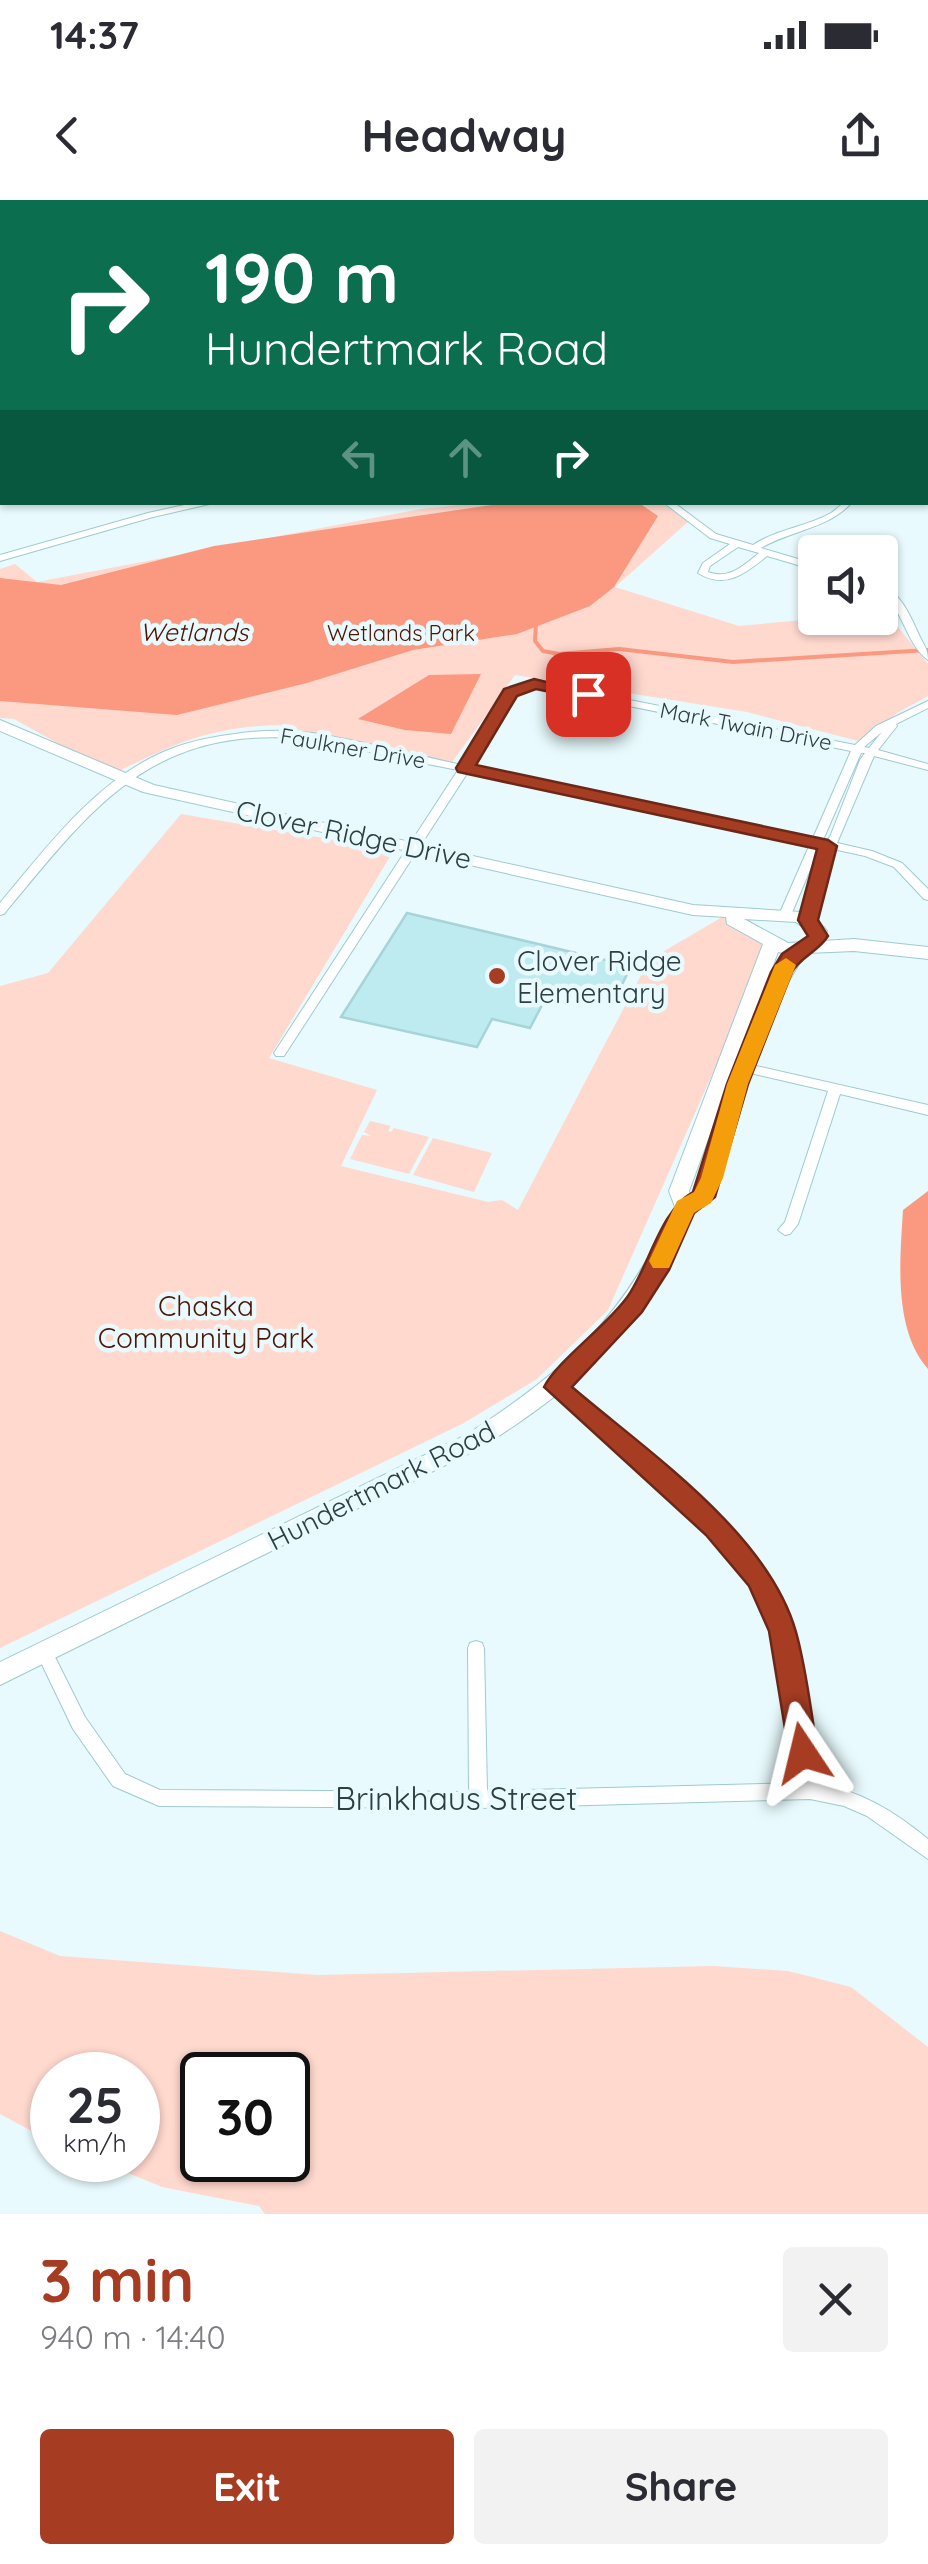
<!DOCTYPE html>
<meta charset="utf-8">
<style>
:root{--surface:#fff;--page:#f2f2f3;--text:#2b2b33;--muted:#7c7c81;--accent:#a63d23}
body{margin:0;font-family:Quicksand,sans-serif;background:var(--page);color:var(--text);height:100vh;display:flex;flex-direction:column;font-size:38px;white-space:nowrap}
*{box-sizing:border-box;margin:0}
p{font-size:32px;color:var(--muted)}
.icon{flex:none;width:55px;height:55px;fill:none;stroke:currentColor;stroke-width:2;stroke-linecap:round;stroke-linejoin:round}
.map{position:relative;height:2014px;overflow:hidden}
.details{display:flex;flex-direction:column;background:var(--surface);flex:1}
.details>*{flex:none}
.hud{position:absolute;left:0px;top:0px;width:930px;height:305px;box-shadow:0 2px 8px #0004;background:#0b6e4f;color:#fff;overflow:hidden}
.fabs{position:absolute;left:798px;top:335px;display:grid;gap:20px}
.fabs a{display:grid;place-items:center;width:100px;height:100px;border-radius:10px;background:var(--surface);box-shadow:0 2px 8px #0004;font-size:50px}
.speed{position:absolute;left:30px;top:1852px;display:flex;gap:20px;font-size:50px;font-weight:700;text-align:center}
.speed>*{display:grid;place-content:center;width:130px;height:130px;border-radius:50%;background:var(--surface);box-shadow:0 2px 8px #0004;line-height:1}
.speed small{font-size:25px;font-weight:400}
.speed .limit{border:5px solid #111;border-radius:15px;background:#fff;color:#111}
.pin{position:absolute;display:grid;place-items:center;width:85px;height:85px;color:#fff;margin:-42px;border-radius:20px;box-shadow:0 5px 15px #0006}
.me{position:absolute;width:110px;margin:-55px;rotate:350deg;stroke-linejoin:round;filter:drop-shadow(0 0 8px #0008)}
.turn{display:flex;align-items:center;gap:35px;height:210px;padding:0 40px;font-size:45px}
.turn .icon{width:130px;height:130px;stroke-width:2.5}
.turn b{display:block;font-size:70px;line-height:85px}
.lanes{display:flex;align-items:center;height:95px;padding:0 40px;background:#0003;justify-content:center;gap:50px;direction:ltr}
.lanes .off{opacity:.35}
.round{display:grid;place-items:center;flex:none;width:105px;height:105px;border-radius:10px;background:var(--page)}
.summary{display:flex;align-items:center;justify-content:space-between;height:170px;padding:0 40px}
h1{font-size:60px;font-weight:700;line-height:75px;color:var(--accent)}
.cta{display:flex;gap:20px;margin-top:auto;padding:20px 40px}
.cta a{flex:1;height:115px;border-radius:10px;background:var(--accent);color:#fff;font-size:40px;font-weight:700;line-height:115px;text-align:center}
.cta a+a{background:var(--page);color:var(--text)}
.status{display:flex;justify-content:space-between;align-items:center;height:70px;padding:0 50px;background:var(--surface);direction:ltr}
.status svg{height:28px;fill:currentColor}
header{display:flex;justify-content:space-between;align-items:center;height:130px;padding:0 40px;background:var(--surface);font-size:45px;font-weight:700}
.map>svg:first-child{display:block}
</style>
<div class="status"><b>14:37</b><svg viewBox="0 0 49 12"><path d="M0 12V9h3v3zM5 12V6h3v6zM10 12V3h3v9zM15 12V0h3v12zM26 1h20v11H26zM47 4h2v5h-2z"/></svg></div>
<header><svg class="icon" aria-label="back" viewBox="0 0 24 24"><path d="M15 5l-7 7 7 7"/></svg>Headway<svg class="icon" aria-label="share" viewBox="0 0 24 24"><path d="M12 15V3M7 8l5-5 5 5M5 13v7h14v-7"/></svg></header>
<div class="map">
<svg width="928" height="2014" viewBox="0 0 928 2014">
<rect width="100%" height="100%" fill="#e8fafd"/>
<!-- green -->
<path fill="#ffd8ce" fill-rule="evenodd" d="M 599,302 L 661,303 L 689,321 L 615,387 L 739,426 L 825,418 L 880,418 L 880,412 L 885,411 L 928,464 L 928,496 L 897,513 L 862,542 L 747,512 L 515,475 L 450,565 L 278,525 C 209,527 173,544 113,574 L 14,519 L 0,518 L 0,369 L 15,364 L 37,382 L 421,309 L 479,303 Z
M 181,614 L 394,650 L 269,858 L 377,890 L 341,966 L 488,1002 L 502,1000 L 518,1010 L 649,760 L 724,716 L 768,748 L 608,1110 L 537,1179 L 462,1224 L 0,1448 L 0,786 L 48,773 Z
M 370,921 L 391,926 L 388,931 L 391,932 L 394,928 L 429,937 L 409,974 L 350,959 L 362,935 L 371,936 L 364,932 Z
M 433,938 L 492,953 L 474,992 L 413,975 Z
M 0,1731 L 60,1756 L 317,1775 L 713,1766 L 788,1771 L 851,1787 L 928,1847 L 928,2014 L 265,2014 L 259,2006 L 162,1987 L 97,1960 L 138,1960 L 138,1875 L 52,1875 L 52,1942 L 0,1914 ZM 202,1875 L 288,1875 L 288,1960 L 202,1960 Z"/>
<!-- water -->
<path fill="#fa9980" d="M 596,302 L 639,303 L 658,316 L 614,387 L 590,406 L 517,434 L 413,450 L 307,483 L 177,515 L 0,501 L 0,378 L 61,385 L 214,346 L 505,303 Z
M 481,474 L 451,534 L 405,530 L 358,519 L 429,475 Z
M 928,991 L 928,1169 C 893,1129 900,1060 903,1010 Z"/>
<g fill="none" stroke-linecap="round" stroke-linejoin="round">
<!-- stream-far1 -->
<path stroke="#fa9980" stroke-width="2.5" d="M 835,0 L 840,2"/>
<!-- stream -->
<path stroke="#fa9980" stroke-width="4" d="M 536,423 L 535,441 L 543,451 L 559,454 L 619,449 L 733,462 L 928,450"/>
</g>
<!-- building -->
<path fill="#bdebf0" stroke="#a6d4d9" stroke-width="2.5" d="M 407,713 L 631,766 L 614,801 L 552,786 L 530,828 L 492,819 L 477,847 L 341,817 Z"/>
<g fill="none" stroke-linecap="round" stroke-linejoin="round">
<defs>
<path id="street" d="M 0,273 L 2,273 L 2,279 L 0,279 Z
M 198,302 L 218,302 L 153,317 L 0,361 L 0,355 L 148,313 Z
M 663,302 L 673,302 L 716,334 L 753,345 C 777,329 806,327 831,313 C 840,307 841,302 852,302 C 829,329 791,330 761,348 L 815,364 L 815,370 L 767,356 C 746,373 725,390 698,373 L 703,363 L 730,344 L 710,338 ZM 738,347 L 759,353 C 743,366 729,380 708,372 L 710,366 Z
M 880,383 C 902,395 910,415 920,437 C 924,446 928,449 928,460 C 905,443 905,411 880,391 Z
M 534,481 L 855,545 L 876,526 L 928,501 L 928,508 L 896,524 L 897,526 L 878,550 L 928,564 L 928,570 L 874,556 L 837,643 L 872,651 L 902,663 L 928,689 L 928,700 L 924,699 L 894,667 L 865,656 L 833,649 L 814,720 L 812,723 L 804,723 L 802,720 L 822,647 L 820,646 L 791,715 L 789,718 L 781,718 L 779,715 L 810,644 L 468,572 L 284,856 L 276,856 L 274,853 L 276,850 L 458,570 C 426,564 393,557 360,550 C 343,546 325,541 307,539 C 153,524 93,606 4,714 L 0,715 L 0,703 C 46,648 94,583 161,553 C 185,542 210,537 235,534 C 260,530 287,530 312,533 C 362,541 412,554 462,565 L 512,488 ZM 535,487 L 550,490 L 851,551 L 813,638 L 472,567 L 520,492 ZM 882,532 L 869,548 L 864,547 ZM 861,553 L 865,553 L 860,560 L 830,637 L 826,641 L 823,640 Z
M 734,861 L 928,905 L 928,915 L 840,894 L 798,1024 L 790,1034 L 785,1035 L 778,1030 L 785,1022 L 828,891 L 729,868 L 728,865 Z
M 556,1181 L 561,1183 C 629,1239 747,1323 782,1404 C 805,1460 808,1524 818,1584 C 860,1590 895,1612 928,1639 L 928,1659 L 867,1616 L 844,1606 L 810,1599 L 478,1608 L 159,1606 L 113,1586 L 73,1529 L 36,1452 L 38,1447 L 44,1445 L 50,1447 L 85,1517 L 125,1574 L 160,1590 L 469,1592 L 468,1448 L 470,1443 L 476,1441 L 482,1443 L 484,1448 L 487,1591 L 800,1583 C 791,1526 789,1463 767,1409 C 735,1332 615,1245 551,1191 L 549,1187 L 551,1183 Z"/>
<path id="secondary" d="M 0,520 L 154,585 L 693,705 L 801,712 L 824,727 L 827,731 L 822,741 L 854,739 L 928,747 L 928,759 L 854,751 L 807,753 C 757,819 743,918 714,994 C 709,1006 699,1005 692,1014 C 680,1029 666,1068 654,1088 C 612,1158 549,1204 482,1247 L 0,1485 L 0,1462 L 466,1235 C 569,1169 622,1118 675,1007 L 669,991 L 763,744 L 727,724 L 726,717 L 693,715 L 143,592 L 0,531 ZM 744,719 L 796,722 L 809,732 L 804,742 L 788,743 ZM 778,752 L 787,754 L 773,773 L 730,881 ZM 728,885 L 694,993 L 690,995 L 689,991 Z"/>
</defs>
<!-- street casing -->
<use href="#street" stroke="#9dcbd0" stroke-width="2"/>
<!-- secondary casing -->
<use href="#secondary" stroke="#9dcbd0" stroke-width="2"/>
<!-- street -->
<use href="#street" fill="#fff" fill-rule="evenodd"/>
<!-- secondary -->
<use href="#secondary" fill="#fff" fill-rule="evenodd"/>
</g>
<!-- route -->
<path fill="#a63d23" stroke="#6c2817" stroke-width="2.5" d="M 534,479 L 597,494 L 588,500 L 536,489 L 517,496 L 476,565 L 828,640 L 837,646 L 818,720 L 828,736 C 818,752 800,757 792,772 L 748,884 L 715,997 L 694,1013 L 669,1070 L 642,1112 L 572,1187 C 648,1252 768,1333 796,1432 C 807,1471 811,1514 818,1553 L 813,1563 L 803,1567 L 793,1563 L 789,1553 L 769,1431 L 749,1386 L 706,1335 L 544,1187 C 558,1160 607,1126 628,1096 C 650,1064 660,1011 693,992 L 727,884 L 771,772 L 782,754 L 808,736 L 798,720 L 817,649 L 458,572 L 456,568 L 504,489 Z"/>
<!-- slow -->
<path fill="#f59e0b" d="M 786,758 L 796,765 L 748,884 L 723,978 L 711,1003 L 694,1013 L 669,1068 L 653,1068 L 649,1061 L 677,1001 L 694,992 L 701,978 L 727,884 L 775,765 Z"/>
<!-- markers -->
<circle fill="#a63d23" stroke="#e8fafd" stroke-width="4" cx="497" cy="776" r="10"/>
<g text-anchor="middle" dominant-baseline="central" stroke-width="9" stroke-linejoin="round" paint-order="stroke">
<!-- far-park labels -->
<g font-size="22" fill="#4f1405" stroke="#e8fafd">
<text x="401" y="433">Wetlands Park</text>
</g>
<!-- far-street labels -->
<g font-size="22" fill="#2c3f41" stroke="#e8fafd">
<text transform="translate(746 526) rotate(11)">Mark Twain Drive</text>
<text transform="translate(353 548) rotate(10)">Faulkner Drive</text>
</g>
<!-- far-water labels -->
<g font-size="25" font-style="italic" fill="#4e1304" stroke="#e8fafd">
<text x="194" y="431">Wetlands</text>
</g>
<!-- street labels -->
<g font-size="28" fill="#2c3f41" stroke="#e8fafd">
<text transform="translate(354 634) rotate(12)">Clover Ridge Drive</text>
<text transform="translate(381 1285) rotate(-27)">Hundertmark Road</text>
</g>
<!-- poi labels -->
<g font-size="28" fill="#2c3f41" stroke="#e8fafd" text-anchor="start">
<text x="517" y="760">Clover Ridge<tspan x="517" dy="32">Elementary</tspan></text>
</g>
<!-- park labels -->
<g font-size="28" fill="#4f1405" stroke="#e8fafd">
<text x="206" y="1105">Chaska<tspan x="206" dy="32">Community Park</tspan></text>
</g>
<!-- near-street labels -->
<g font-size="32" fill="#2c3f41" stroke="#e8fafd">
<text x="456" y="1598">Brinkhaus Street</text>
</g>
</g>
</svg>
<div class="fabs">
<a><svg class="icon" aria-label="sound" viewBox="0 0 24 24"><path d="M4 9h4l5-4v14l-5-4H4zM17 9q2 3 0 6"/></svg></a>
</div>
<div class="speed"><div>25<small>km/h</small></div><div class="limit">30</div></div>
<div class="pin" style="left:588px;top:494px;background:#d93025"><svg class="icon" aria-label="arrive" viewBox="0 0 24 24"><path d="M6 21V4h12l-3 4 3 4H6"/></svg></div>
<svg class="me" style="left:803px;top:1553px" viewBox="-20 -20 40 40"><path d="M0-17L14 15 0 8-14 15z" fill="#a63d23" stroke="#fff" stroke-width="4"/></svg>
<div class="hud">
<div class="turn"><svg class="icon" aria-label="right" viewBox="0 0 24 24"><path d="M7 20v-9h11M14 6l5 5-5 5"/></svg><div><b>190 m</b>Hundertmark Road</div></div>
<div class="lanes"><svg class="icon off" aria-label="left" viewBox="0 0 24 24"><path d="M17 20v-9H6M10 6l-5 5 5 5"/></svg><svg class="icon off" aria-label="ahead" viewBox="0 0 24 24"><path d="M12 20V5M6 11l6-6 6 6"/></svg><svg class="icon" aria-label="right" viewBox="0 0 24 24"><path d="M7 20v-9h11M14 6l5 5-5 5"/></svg></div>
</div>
</div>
<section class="details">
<div class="summary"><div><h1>3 min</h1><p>940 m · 14:40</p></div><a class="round"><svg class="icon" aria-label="close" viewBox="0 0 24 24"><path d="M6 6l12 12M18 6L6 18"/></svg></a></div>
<div class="cta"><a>Exit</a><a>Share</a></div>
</section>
